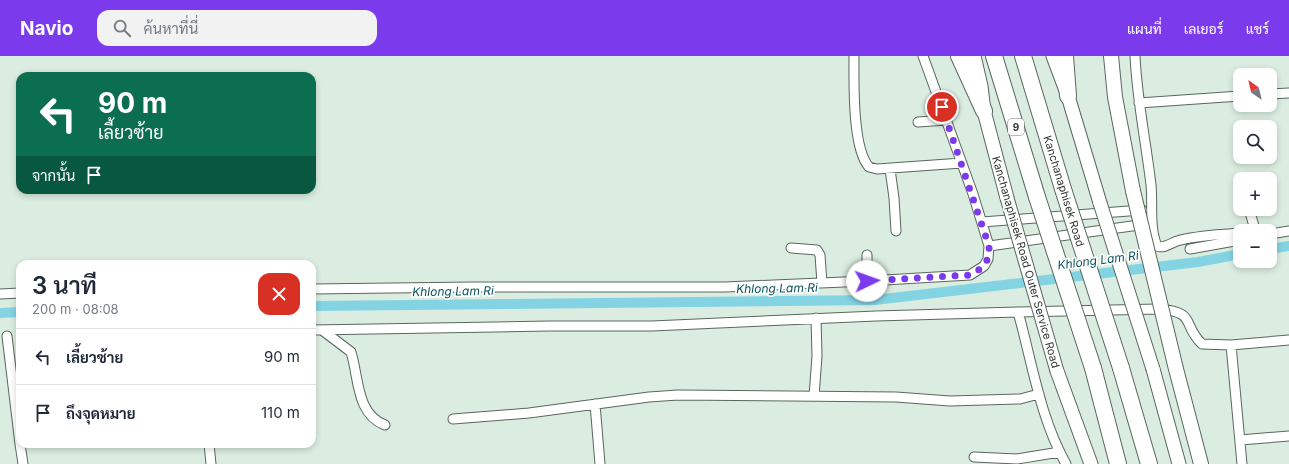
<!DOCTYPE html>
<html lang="th">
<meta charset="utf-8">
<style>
:root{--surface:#fff;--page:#f2f2f3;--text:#1f2937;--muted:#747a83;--line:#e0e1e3;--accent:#7c3aed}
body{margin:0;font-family:Inter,Sarabun,sans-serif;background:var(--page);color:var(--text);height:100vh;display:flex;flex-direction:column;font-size:15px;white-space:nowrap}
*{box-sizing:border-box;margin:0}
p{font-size:13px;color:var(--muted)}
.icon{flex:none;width:22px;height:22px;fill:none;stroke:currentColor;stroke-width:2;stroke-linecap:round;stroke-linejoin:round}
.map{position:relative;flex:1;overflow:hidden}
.panel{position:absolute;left:16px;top:204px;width:300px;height:188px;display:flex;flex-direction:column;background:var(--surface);border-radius:12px;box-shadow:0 2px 6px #0003}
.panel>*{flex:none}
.banner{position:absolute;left:16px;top:16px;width:300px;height:122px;border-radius:12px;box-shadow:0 2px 6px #0003;background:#0b6e4f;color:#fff;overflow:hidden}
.needle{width:26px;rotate:326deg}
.controls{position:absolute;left:1233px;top:12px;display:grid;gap:8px}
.controls a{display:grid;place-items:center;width:44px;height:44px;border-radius:8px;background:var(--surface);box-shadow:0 2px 6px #0003;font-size:20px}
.pin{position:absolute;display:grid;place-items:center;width:34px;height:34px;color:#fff;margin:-17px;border:2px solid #fff;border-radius:50%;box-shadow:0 1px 4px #0007}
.me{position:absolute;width:44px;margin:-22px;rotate:87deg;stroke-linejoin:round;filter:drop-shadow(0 0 3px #0008)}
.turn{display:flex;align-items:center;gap:14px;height:84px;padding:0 16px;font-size:18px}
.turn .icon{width:52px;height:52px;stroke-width:2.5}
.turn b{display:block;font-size:28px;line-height:34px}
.then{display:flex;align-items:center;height:38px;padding:0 16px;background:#0003;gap:8px;font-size:15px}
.round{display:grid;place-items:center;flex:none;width:42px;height:42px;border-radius:12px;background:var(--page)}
.summary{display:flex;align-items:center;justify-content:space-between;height:68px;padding:0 16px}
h1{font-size:24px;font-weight:600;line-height:30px}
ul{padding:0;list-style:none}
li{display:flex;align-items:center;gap:12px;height:56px;padding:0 16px;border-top:1px solid var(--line)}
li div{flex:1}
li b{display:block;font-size:15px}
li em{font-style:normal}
header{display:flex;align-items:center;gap:24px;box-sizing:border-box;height:56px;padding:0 20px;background:var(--accent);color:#fff}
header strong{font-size:19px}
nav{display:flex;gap:22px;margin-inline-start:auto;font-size:14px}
.search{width:280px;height:36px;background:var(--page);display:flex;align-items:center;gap:10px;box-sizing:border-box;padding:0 14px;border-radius:12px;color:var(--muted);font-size:15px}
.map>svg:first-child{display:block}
</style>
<header>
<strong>Navio</strong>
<div class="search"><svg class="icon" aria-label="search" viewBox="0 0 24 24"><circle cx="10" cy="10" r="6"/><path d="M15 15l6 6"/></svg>ค้นหาที่นี่</div>
<nav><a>แผนที่</a><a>เลเยอร์</a><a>แชร์</a></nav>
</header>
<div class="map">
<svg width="1289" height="408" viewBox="0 0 1289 408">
<rect width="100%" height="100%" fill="#dbede0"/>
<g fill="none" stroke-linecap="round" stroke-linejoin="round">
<!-- canal -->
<path stroke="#83d3e3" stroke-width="10" d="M 1270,193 L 1289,190
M 312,250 L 875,244 L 1198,206 L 1240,198
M 0,257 L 20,256"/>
<defs>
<path id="street" d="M 854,0 C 854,25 852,92 869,111 L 877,113 L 962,107
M 1135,0 C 1137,44 1146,86 1151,129 C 1153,149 1149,171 1157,190 C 1164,193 1171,187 1177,185 C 1198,179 1219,179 1240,177
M 1270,38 L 1289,37
M 1139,47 L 1240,40
M 918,66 L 946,64
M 890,113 L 894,142 L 896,175
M 1249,153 L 1254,170 L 1250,175
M 982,166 L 1142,154
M 1270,178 L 1289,175
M 989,190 L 1146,168
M 791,192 L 817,194 L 820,199 L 822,227
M 1190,193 L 1240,184
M 867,225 L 867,199
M 312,233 L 473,231 L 725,231 L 867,225 L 970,219 L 984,210 L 988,203 L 989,190 L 973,138 L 923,0
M 0,238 L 20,237
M 312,274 L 549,270 L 652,270 L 876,260 L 1018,256
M 322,274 L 351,296 C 359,322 356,358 385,369
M 7,280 L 20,388
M 1231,289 L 1242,408
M 814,340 L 817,300 L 816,262
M 595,348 L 600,408
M 453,363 L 529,357 L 649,341 L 678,339 L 896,341 L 950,345 L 1020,343 L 1039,338
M 1240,384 L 1289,380
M 20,388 L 23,408
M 209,388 L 211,408
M 974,401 L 1017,403 L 1060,396
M 1066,408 C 1040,362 1032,306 1018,256 L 1158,253 C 1198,256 1181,268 1202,288 L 1231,289 L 1289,284"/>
<path id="secondary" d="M 974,0 L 981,30 L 984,55 L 1007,142
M 1053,0 L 1068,40 L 1100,147
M 1153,313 L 1179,408
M 1057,315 L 1091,408"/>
<path id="primary" d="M 1111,0 L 1115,41 L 1133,135
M 1176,313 L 1201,408"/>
<path id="highway" d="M 959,0 L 984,55
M 994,0 L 1037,141
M 1023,0 L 1063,133
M 1065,0 L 1068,40
M 1093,312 L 1118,408
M 1121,312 L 1149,408"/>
</defs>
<!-- street casing -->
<use href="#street" stroke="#58685d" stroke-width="11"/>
<!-- secondary casing -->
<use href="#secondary" stroke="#58685d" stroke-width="15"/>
<!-- primary casing -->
<use href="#primary" stroke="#58685d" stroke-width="16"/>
<!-- highway casing -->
<use href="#highway" stroke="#58685d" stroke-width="18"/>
<!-- street -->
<use href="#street" stroke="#fff" stroke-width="9"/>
<!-- secondary -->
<use href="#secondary" stroke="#fff" stroke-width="13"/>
<!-- primary -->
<use href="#primary" stroke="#fff" stroke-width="14"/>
<!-- highway -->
<use href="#highway" stroke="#fff" stroke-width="16"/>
<defs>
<path id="secondary-bridge" d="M 1007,142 L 1057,315
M 1100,147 L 1153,313"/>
<path id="primary-bridge" d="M 1133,135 L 1176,313"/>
<path id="highway-bridge" d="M 1063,133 L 1121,312
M 1037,141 L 1093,312"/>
</defs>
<!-- secondary-bridge casing -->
<use href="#secondary-bridge" stroke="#58685d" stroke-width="15" stroke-linecap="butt"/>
<!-- primary-bridge casing -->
<use href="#primary-bridge" stroke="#58685d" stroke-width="16" stroke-linecap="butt"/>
<!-- highway-bridge casing -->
<use href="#highway-bridge" stroke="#58685d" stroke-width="18" stroke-linecap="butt"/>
<!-- secondary-bridge -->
<use href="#secondary-bridge" stroke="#fff" stroke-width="13"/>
<!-- primary-bridge -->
<use href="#primary-bridge" stroke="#fff" stroke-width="14"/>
<!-- highway-bridge -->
<use href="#highway-bridge" stroke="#fff" stroke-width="16"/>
</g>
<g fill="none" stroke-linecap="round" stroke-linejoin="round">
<!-- route -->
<path stroke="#7c3aed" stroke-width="7" stroke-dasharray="0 12.6" d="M 867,225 L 970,219 C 984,212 990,205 989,190 L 942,51"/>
</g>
<g text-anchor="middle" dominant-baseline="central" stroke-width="3.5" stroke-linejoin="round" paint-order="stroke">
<!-- shield labels -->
<rect fill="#fff" stroke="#6d726f" stroke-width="1" x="1008" y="63" width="16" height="16" rx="3"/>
<g font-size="10" font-weight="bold" fill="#2f3631">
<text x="1016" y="71">9</text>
</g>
<!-- street labels -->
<g font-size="11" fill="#2f3631" stroke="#fff">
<text transform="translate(1064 135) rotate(73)">Kanchanaphisek Road</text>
<text transform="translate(1026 206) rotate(74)">Kanchanaphisek Road Outer Service Road</text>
</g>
<!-- water labels -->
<g font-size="12" font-style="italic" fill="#0a525d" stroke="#fff">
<text transform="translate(1098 204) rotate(-7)">Khlong Lam Ri</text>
<text transform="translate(777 232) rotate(-1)">Khlong Lam Ri</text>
<text transform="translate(453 235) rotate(-1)">Khlong Lam Ri</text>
</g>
</g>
</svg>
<div class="controls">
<a><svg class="needle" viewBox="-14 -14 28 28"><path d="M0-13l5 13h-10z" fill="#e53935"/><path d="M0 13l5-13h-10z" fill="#747a83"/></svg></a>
<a><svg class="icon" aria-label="search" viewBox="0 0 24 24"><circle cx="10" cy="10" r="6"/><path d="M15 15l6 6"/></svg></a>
<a>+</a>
<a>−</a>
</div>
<div class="pin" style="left:942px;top:51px;background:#d93025"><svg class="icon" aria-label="arrive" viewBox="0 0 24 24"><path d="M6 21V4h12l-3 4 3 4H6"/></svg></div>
<svg class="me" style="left:867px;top:225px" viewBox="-20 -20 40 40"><circle r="19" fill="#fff"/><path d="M0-13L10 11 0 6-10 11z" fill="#7c3aed"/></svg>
<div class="banner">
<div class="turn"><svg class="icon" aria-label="left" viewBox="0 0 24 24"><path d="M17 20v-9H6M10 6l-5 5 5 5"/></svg><div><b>90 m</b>เลี้ยวซ้าย</div></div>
<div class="then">จากนั้น<svg class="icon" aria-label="arrive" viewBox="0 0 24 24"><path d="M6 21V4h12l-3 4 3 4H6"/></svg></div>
</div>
<section class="panel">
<div class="summary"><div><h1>3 นาที</h1><p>200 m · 08:08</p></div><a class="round" style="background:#d93025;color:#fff"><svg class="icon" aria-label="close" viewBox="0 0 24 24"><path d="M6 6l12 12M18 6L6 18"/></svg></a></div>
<ul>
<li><svg class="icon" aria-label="left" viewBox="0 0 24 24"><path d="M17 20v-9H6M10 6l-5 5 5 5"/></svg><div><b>เลี้ยวซ้าย</b></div><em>90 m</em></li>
<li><svg class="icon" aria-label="arrive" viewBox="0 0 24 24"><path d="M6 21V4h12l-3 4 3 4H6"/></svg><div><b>ถึงจุดหมาย</b></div><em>110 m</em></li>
</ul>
</section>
</div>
